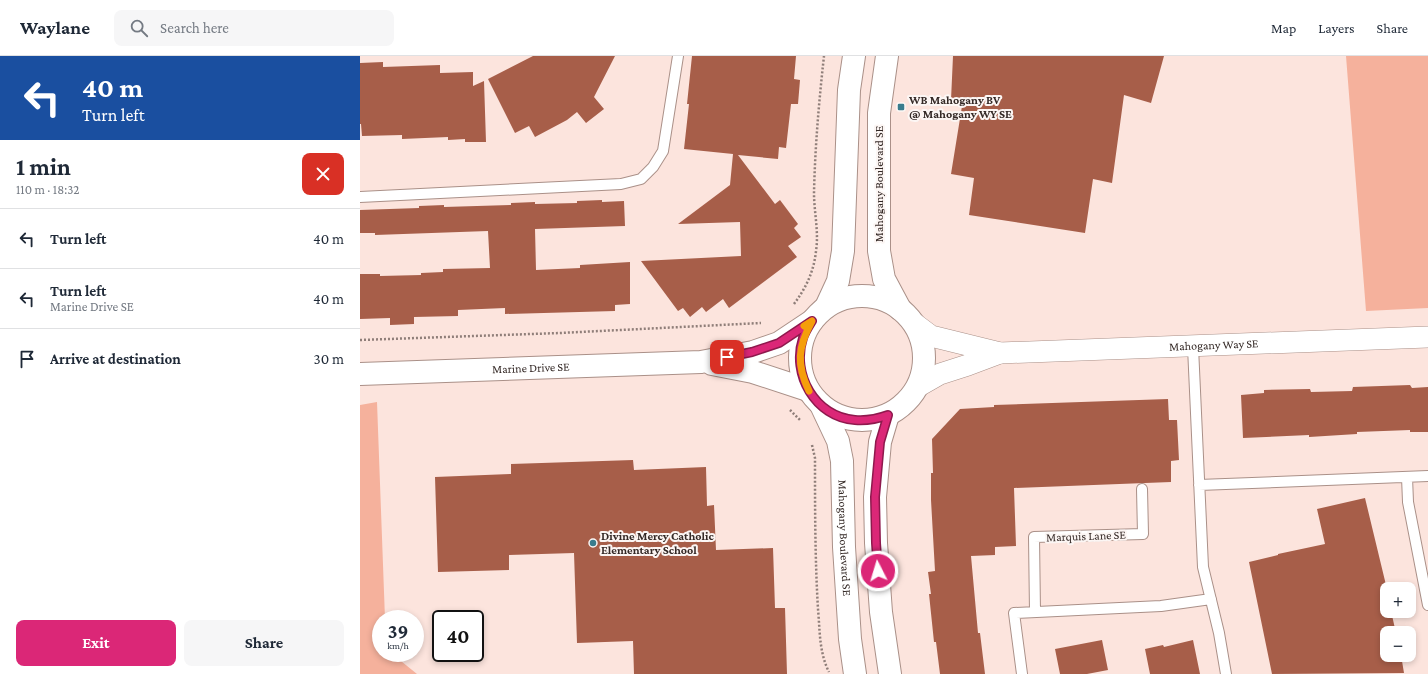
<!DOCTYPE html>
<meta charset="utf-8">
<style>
:root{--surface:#fff;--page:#f6f6f7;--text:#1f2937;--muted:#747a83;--line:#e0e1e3;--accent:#db2777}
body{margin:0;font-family:"Crimson Pro",serif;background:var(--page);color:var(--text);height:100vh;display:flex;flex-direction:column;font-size:15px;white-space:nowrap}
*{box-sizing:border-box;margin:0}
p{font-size:13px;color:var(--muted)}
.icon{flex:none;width:22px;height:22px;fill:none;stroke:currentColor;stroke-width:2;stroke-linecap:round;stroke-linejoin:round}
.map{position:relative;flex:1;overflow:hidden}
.panel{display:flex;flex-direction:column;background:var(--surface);width:360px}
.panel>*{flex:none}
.guide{background:#1a4fa0;color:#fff;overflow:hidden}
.tools{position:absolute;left:1020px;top:526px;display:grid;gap:8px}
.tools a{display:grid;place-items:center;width:36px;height:36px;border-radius:8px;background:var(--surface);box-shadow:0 2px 6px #0003;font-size:20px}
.speed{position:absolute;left:12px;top:554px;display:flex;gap:8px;font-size:20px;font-weight:700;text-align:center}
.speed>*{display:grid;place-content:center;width:52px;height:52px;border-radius:50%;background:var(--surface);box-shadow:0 2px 6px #0003;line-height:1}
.speed small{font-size:10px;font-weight:400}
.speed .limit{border:2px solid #111;border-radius:6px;background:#fff;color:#111}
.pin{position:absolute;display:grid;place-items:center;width:34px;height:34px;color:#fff;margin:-17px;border-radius:8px;box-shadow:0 2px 6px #0006}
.me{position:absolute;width:44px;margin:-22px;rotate:355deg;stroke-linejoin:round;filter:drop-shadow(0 0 3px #0008)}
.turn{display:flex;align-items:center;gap:14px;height:84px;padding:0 16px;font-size:18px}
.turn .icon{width:52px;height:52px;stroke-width:2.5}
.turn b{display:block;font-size:28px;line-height:34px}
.round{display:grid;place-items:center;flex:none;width:42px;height:42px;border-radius:8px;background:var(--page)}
.headline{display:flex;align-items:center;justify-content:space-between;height:68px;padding:0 16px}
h1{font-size:24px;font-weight:700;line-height:30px}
.button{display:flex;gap:8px;margin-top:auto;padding:8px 16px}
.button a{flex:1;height:46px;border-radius:8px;background:var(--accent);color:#fff;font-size:16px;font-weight:700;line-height:46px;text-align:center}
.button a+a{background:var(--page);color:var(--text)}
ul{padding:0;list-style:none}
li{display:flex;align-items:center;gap:12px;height:60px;padding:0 16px;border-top:1px solid var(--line)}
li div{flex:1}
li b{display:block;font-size:15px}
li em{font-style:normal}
header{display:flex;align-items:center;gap:24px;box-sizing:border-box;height:56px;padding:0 20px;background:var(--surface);border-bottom:1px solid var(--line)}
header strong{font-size:19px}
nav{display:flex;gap:22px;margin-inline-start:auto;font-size:14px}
.search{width:280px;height:36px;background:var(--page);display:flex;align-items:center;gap:10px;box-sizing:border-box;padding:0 14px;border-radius:8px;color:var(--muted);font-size:15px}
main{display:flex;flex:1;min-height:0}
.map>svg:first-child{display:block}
</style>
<header>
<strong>Waylane</strong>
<div class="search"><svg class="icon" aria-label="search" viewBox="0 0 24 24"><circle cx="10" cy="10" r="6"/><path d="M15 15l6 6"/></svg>Search here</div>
<nav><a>Map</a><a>Layers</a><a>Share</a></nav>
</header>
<main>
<section class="panel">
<div class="guide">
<div class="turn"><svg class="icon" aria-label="left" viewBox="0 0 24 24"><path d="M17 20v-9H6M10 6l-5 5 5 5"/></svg><div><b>40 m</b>Turn left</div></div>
</div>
<div class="headline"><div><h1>1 min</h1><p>110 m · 18:32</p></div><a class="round" style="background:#d93025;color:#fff"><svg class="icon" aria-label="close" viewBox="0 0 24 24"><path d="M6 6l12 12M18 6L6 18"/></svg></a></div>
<ul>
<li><svg class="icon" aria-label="left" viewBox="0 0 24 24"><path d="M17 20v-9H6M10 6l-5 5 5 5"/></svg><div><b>Turn left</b></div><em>40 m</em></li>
<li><svg class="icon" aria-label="left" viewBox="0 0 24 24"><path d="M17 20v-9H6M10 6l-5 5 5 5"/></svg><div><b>Turn left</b><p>Marine Drive SE</p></div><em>40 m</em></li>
<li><svg class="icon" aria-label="arrive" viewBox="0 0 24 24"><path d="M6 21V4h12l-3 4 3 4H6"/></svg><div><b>Arrive at destination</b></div><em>30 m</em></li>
</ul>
<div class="button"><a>Exit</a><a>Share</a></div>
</section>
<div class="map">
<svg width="1068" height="618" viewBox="0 0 1068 618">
<rect width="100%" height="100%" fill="#fce4dd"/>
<!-- green -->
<path fill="#f5b19c" d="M 986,0 L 1068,0 L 1068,252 L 1006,255 Z
M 17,346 L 25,563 L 21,563 L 21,597 L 31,597 L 57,618 L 0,618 L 0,349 Z"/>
<!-- building -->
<path fill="#a75e49" d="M 173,0 L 255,0 L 234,41 L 244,53 L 226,67 L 217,56 L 207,64 L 175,81 L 169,70 L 155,77 L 128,23 Z
M 332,0 L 436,0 L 434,23 L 440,24 L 438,48 L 431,48 L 426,92 L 419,91 L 418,103 L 378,99 L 415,148 L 420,144 L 438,168 L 434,172 L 441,181 L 428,190 L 437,201 L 369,252 L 363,243 L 346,256 L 342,251 L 330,261 L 323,252 L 318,255 L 281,205 L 381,200 L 380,166 L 318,168 L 370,129 L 373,98 L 324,93 L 329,48 L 327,48 Z
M 593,0 L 804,0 L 791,47 L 764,39 L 752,127 L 733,123 L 725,177 L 609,159 L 614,122 L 591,118 L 603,44 L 591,44 Z
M 23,6 L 23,11 L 80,9 L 80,17 L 113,16 L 113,30 L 124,25 L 126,86 L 105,86 L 105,83 L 88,84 L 88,81 L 42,83 L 42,79 L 2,80 L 1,68 L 0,68 L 0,7 Z
M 242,144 L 242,146 L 264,145 L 265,170 L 175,173 L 176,214 L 220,212 L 220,209 L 270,206 L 270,248 L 255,249 L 255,255 L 145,258 L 145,252 L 98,254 L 98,260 L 54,261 L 54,268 L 30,269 L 30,262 L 0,263 L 0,218 L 20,218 L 20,220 L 61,219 L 61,217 L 83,216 L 83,213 L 130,212 L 128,175 L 15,179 L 15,177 L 0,177 L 0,154 L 59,152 L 59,150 L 84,149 L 84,151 L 151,149 L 151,147 L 175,146 L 175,148 L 217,147 L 217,145 Z
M 1050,329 L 1052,332 L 1068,331 L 1068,376 L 1050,376 L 1050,374 L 997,376 L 997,378 L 949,381 L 949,379 L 883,382 L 881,339 L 904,337 L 904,334 L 950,333 L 951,336 L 992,335 L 993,331 Z
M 808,343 L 809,364 L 817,364 L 819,404 L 811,405 L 811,426 L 654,432 L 656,490 L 635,491 L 635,499 L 611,500 L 618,577 L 620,577 L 625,618 L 580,618 L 576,586 L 574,586 L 569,538 L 571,538 L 568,516 L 575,515 L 571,444 L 571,417 L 573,417 L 572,383 L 600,353 L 634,351 L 634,349 Z
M 273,404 L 274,414 L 346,411 L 347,450 L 354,449 L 356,494 L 413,492 L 415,552 L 425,552 L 427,618 L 274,618 L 273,585 L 217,587 L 214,497 L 149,499 L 149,514 L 78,516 L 75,421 L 151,418 L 151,408 Z
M 1005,442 L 1026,529 L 1025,529 L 1027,538 L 1027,555 L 1031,555 L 1036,577 L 1027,577 L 1027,599 L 1041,599 L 1044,617 L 912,618 L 889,506 L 918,499 L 918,498 L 965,488 L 957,453 Z
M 742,584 L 748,614 L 727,618 L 700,618 L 695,593 Z
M 833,584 L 840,618 L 790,618 L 785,593 L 803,589 L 804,591 Z"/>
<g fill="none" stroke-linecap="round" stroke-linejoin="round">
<defs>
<path id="lane" d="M 0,141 L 261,128 L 281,123 L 293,111 L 303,95 L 318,0
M 833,291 L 843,511 L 859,577 L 866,618
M 1047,421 L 1048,446 L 1068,549
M 839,429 L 1068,420
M 675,556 L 674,481 L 783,478 L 782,433
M 662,618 L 654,557 L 801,550 L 851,543"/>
<g id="street">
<path id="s1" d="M 555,268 L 571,280 L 640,297 L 1068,281"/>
<path d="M 559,330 L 580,318 L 608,309 L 640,297"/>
</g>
<g id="secondary">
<path d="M 527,0 L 519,57 L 519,195 L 524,223 L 540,253"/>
<circle cx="502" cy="302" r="62"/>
<path d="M 466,251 L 478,225 L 483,195 L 489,34 L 494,0"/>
<path d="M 352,308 L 393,316 L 448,334"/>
<path id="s2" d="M 0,318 L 341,306 L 393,296 L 419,287 L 452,265"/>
<path id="s3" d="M 461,349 L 478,385 L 482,405 L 484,491 L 490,583 L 495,618"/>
<path d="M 528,359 L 520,386 L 515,441 L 516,487 L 521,556 L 530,618"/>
</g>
</defs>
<!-- lane casing -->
<use href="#lane" stroke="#aa9088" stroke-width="12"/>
<!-- street casing -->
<use href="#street" stroke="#aa9088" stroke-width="22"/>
<!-- secondary casing -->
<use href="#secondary" stroke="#aa9088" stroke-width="24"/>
<!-- path -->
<path stroke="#8f7e79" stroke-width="2.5" stroke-dasharray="2 2" stroke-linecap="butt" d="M 434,248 C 446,232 454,215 456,195 C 459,176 454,156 454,137 C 455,91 459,45 464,0
M 0,284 L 200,277 L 401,267
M 430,354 L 441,365
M 452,389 L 455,402 C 455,453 455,503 458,553 C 460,575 459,596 469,616"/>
<!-- lane -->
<use href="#lane" stroke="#fff" stroke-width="10"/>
<!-- street -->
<use href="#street" stroke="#fff" stroke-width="21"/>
<!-- secondary -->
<use href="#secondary" stroke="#fff" stroke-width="22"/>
</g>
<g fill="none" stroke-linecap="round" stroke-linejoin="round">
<defs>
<path id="route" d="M 367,301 L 392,296 L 419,287 L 452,265 C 449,270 445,276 443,282 C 431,318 455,361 495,364 C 507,365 517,363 528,359 L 520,386 L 515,441 L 516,487 L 518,515"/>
</defs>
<!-- route casing -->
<use href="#route" stroke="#8e194d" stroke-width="10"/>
<!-- route -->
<use href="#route" stroke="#db2777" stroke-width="7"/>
<!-- slow -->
<path stroke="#f59e0b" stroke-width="7" d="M 444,270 L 452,265 C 438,291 436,308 449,335"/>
</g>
<!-- markers -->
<g fill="#3a7c8d" stroke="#fcf6f4" stroke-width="1.5">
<rect x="537" y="47" width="8" height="8" rx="2"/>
<circle cx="233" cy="487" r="4"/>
</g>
<g text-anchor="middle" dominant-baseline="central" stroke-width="4" stroke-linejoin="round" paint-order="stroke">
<!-- poi labels -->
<g font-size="12" font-weight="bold" fill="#342926" stroke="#fcf6f4" text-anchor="start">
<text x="549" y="44">WB Mahogany BV<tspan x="549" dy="14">@ Mahogany WY SE</tspan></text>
<text x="241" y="480">Divine Mercy Catholic<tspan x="241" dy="14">Elementary School</tspan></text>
</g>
<!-- street labels -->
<g font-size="12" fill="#342926" stroke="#fcf6f4">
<text transform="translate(519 128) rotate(-90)">Mahogany Boulevard SE</text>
<text stroke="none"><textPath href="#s1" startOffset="305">Mahogany Way SE</textPath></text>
<text stroke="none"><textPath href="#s2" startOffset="171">Marine Drive SE</textPath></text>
<text transform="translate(726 480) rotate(-2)">Marquis Lane SE</text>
<text stroke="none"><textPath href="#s3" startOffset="137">Mahogany Boulevard SE</textPath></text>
</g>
</g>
</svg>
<div class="tools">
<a>+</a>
<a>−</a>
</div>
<div class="speed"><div>39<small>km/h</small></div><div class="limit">40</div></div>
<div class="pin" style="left:367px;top:301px;background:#d93025"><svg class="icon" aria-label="arrive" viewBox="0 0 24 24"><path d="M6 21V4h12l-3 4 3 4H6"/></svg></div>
<svg class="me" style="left:518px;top:515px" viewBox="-20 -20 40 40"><circle r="17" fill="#db2777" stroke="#fff" stroke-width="3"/><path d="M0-11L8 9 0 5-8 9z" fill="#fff"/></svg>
</div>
</main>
